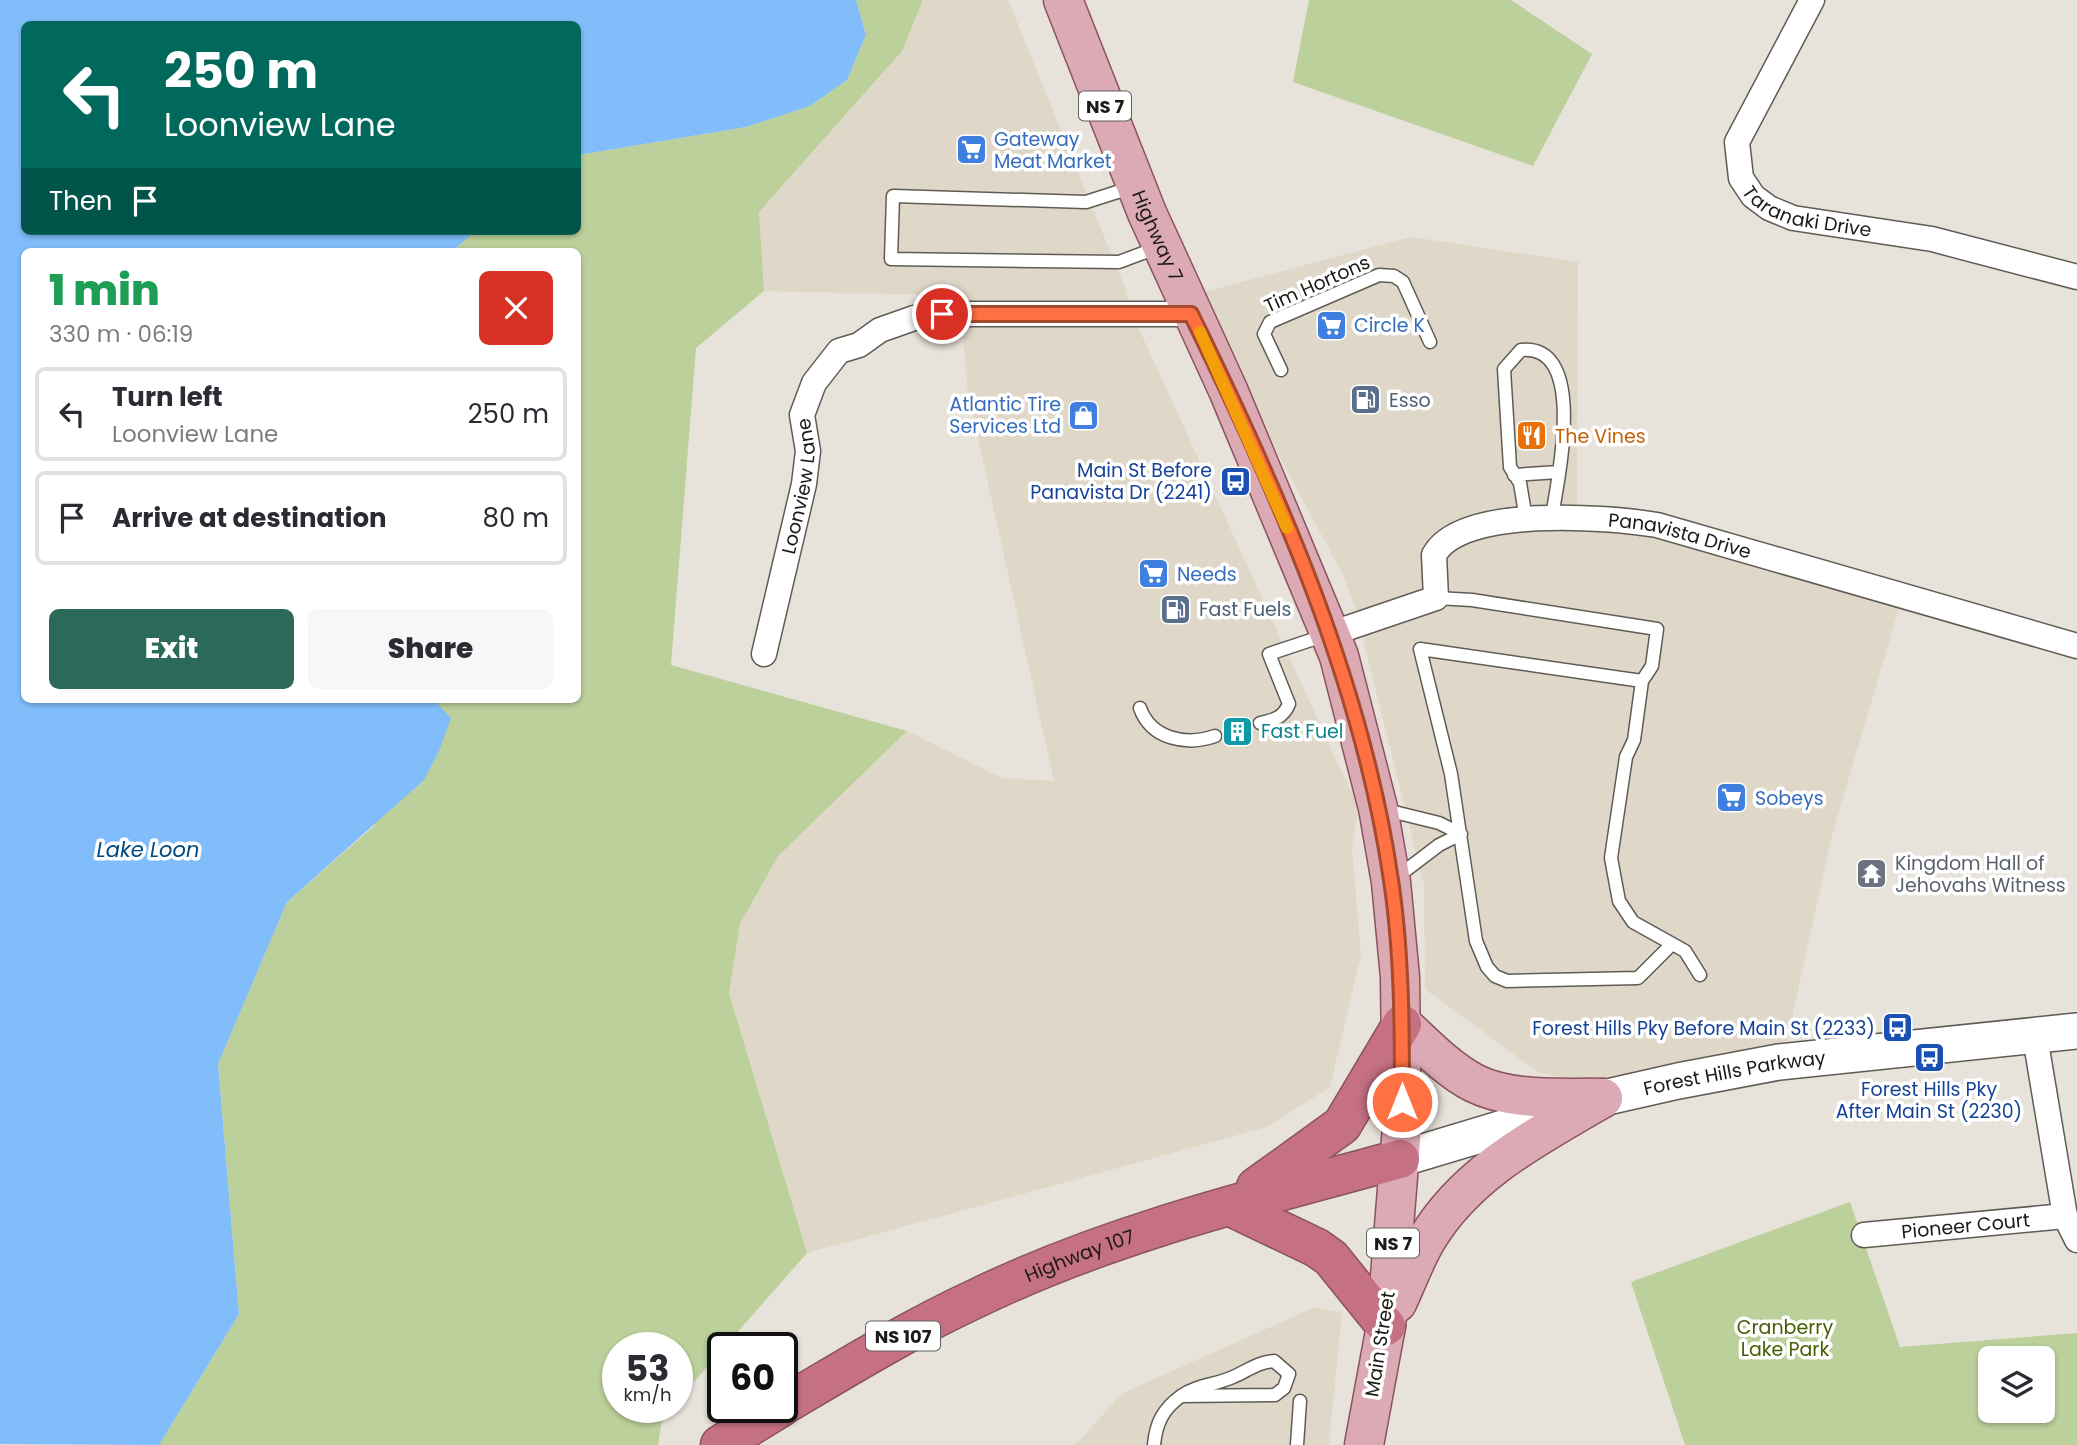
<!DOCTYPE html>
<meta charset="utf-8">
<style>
:root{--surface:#fff;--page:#f7f7f7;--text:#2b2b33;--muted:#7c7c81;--line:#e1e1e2;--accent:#2b6a58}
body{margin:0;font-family:Poppins,sans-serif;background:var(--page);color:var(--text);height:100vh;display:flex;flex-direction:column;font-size:26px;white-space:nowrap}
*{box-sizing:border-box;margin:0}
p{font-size:23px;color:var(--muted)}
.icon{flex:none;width:38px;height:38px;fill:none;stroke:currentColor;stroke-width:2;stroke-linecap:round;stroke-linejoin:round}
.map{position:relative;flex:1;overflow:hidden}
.sheet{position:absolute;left:21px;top:248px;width:560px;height:455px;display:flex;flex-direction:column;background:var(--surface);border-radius:10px;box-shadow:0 2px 5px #0004}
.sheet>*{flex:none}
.banner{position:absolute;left:21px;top:21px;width:560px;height:214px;border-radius:10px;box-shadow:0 2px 5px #0004;background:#00695c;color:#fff;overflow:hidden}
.tools{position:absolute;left:1978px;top:1346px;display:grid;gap:14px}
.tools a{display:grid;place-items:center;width:77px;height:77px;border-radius:10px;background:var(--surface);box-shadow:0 2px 5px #0004;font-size:35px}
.speed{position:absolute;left:602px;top:1332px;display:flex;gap:14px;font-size:35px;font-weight:700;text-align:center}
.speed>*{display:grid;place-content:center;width:91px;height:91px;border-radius:50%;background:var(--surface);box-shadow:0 2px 5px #0004;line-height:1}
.speed small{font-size:18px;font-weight:400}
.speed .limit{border:4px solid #111;border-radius:10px;background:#fff;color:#111}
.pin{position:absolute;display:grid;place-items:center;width:60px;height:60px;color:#fff;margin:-30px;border:4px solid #fff;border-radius:50%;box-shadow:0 2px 7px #0007}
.me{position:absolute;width:77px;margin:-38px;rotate:0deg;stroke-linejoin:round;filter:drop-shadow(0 0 5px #0008)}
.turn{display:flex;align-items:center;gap:24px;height:147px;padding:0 28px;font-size:32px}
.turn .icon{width:91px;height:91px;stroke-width:2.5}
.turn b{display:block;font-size:49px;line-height:60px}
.then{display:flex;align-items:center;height:66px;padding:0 28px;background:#0003;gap:14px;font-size:26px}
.round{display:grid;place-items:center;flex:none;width:74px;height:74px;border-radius:10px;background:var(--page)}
.head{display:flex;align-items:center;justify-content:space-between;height:119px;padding:0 28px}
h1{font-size:42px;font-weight:800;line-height:52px;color:#1e9e55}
.cta{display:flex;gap:14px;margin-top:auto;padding:14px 28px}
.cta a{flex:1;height:80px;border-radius:10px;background:var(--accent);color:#fff;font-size:28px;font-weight:800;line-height:80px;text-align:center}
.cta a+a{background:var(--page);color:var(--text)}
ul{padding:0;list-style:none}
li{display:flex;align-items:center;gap:21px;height:94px;margin:0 14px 10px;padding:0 14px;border:4px solid var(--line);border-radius:10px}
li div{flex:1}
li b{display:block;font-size:26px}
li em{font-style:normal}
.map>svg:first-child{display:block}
</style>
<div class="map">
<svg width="2077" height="1445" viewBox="0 0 2077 1445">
<rect width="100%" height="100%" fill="#e7e2da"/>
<!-- built -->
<path fill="#dfd7c8" d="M 923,0 L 1008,0 L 1125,288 L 1133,316 L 1349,788 L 1363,786 L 1352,847 L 1361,955 L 1330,1087 L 1267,1127 L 807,1253 L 729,993 L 740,924 L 778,856 L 907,731 L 1002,778 L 1054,781 L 968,393 L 963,337 L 939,295 L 764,291 L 759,212 L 902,51 Z
M 1411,237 L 1578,262 L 1577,525 L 1613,525 L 1899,608 L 1832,835 L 1782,1063 L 1612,1089 L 1538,1072 L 1425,989 L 1424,885 L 1355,606 L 1343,575 L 1193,295 Z
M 1315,1307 L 1342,1313 L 1329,1445 L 1075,1445 L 1123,1393 Z"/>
<!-- green -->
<path fill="#bbd09a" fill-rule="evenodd" d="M 856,0 L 923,0 L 902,51 L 759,212 L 764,291 L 696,348 L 671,665 L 907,731 L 778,856 L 740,924 L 729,993 L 807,1253 L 677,1401 L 677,1348 L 618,1348 L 618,1407 L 672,1407 L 662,1418 L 658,1445 L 159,1445 L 239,1314 L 218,1064 L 287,902 L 374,826 L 434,700 L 578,700 L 578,252 L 451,252 L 476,231 L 578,231 L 578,155 L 746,127 L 810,106 L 847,80 L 866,35 Z
M 1309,0 L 1511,0 L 1592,54 L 1533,166 L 1293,82 Z
M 1850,1202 L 1900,1347 L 2077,1333 L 2077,1445 L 1685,1445 L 1631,1282 ZM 1990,1358 L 2042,1358 L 2042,1410 L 1990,1410 Z"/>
<!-- water -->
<path fill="#81bdfb" d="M 0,0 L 856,0 L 866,35 L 847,80 L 810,106 L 746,127 L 578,155 L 578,24 L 24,24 L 24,231 L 476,231 L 451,252 L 24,252 L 24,700 L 434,700 L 451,718 L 439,751 L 424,780 L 287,902 L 218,1064 L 239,1314 L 159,1445 L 0,1444 Z"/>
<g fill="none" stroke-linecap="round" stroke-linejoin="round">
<defs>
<path id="service" d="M 1133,187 L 1086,202 L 893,196 L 891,259 L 1119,262 L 1159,247
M 1281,370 L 1264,334 L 1270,322 L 1379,275 L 1394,276 L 1403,282 L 1430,342
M 1514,475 L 1559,472
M 1526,519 L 1520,483 L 1510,467 L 1504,369 L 1521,350 C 1588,343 1558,479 1552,516
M 1436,598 L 1472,600 L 1657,629 L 1652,666 L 1642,681 L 1634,740 L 1626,757 L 1611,858 L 1619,901 L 1633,922 L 1685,951 L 1700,975
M 1642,681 L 1420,649 L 1451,774 L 1476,941 L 1487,967 L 1495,976 L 1507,981 L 1638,978 L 1671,945
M 1140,708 C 1151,739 1186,746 1215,736
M 1260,723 C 1274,720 1283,718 1289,704 L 1269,654 L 1326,635
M 1382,809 L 1439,823 L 1461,834
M 1397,877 L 1439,845 L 1461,834
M 1274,1361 L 1289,1374 L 1284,1388 L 1275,1395 L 1181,1396 C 1197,1385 1215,1385 1233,1377 C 1247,1371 1258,1362 1274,1361 Z
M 1154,1445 C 1156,1423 1163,1409 1181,1396
M 1297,1445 L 1300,1401"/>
<g id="minor">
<path id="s1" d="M 1812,0 L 1737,142 L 1741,178 L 1753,196 L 1769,208 L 1793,218 L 1932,239 L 2077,277"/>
<path id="s2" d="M 1330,634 L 1436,598 L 1434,555 C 1461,505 1608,517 1657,525 L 2077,646"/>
<path id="s3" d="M 764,654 L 804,484 L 808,451 L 802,415 L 814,383 L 839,351 L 859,345 L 880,330 L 914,318 L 942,314 L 1191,314"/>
<path d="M 2035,1037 L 2065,1216 L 2077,1240"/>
<path id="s4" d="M 1864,1235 L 2065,1216"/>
</g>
<g id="secondary">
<path id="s5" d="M 1400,1159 L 1603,1098 L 1678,1081 L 1779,1062 L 2077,1031"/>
</g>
<g id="primary">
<path id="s6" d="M 1063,0 L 1147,213 L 1228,390 L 1339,656 L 1378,808 L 1391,882 L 1400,977 L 1402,1127 L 1386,1326 L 1364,1445"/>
<path d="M 1402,1024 C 1424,1044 1447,1069 1474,1083 C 1512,1102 1562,1097 1603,1098"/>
<path d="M 1397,1303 C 1407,1282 1415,1259 1427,1239 C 1467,1172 1538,1136 1603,1098"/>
</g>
<g id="motorway">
<path d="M 1256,1187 L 1342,1125 L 1402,1024"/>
<path d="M 1229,1206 L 1317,1248 L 1331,1258 L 1386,1326"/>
<path id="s7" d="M 782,1406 C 846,1368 910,1329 977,1298 C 1111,1233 1257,1198 1400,1159"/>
<path d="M 720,1445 L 781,1407"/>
</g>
</defs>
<!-- service casing -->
<use href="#service" stroke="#605c55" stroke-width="15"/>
<!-- minor casing -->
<use href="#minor" stroke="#605c55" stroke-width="27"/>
<!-- secondary casing -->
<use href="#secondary" stroke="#605c55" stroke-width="38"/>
<!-- primary casing -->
<use href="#primary" stroke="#8a535d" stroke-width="41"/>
<!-- motorway casing -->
<use href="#motorway" stroke="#8a535d" stroke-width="41"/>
<!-- service -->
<use href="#service" stroke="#fff" stroke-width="12"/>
<!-- minor -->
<use href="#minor" stroke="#fff" stroke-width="24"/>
<!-- secondary -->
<use href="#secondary" stroke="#fff" stroke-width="35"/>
<!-- primary -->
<use href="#primary" stroke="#dcaab5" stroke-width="38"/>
<!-- motorway -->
<use href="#motorway" stroke="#c57183" stroke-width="38"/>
</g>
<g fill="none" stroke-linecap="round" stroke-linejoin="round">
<defs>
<path id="route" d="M 942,314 L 1191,314 C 1279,494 1362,681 1391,880 C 1402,953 1402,1028 1402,1102"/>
</defs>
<!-- route casing -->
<use href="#route" stroke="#a6492c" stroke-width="18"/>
<!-- route -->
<use href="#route" stroke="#ff7043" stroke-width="12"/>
<!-- slow -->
<path stroke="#f59e0b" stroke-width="12" d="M 1200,332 L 1287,528"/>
</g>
<!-- icons -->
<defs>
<symbol id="supermarket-square" viewBox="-11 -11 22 22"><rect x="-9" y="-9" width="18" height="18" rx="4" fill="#3f7fe0" stroke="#fff"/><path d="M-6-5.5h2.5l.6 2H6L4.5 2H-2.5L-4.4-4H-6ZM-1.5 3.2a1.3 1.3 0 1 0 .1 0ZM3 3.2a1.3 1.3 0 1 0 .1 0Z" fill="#fff"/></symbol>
<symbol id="fuel-square" viewBox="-11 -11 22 22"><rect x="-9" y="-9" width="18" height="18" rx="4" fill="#5c6f8a" stroke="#fff"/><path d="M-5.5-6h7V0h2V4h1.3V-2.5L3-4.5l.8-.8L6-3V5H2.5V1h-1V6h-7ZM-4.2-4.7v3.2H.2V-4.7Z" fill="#fff"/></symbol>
<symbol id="shop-square" viewBox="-11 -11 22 22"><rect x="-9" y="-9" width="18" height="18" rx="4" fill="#3f7fe0" stroke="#fff"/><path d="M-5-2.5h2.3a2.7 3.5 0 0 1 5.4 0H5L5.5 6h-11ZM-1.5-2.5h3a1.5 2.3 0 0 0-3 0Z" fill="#fff"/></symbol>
<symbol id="restaurant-square" viewBox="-11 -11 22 22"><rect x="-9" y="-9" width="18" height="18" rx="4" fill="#e8710a" stroke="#fff"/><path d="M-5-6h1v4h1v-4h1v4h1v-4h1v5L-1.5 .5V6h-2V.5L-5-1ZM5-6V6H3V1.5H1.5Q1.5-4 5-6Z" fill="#fff"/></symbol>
<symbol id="bus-square" viewBox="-11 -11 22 22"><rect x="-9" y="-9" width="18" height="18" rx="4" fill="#1a4fb4" stroke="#fff"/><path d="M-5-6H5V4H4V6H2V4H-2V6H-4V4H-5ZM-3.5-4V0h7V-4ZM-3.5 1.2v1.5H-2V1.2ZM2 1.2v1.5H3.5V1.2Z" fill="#fff"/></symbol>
<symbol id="building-square" viewBox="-11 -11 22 22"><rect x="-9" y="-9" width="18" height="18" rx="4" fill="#0f9aa8" stroke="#fff"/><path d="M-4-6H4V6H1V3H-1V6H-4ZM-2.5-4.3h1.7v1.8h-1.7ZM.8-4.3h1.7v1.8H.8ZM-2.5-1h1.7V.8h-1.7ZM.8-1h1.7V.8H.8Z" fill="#fff"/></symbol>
<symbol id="temple-square" viewBox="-11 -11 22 22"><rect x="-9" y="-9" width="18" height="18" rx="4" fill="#6b7280" stroke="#fff"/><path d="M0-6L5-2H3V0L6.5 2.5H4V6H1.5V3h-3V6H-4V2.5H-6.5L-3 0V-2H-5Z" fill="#fff"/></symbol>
</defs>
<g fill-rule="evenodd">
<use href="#supermarket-square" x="954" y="132" width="35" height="35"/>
<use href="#supermarket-square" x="1314" y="308" width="35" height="35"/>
<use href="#fuel-square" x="1348" y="382" width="35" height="35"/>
<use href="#shop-square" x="1066" y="398" width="35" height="35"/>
<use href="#restaurant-square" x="1514" y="418" width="35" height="35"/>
<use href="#bus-square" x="1218" y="464" width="35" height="35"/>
<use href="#supermarket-square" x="1136" y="556" width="35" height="35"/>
<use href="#fuel-square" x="1158" y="592" width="35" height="35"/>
<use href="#building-square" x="1220" y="714" width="35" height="35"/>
<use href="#supermarket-square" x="1714" y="780" width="35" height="35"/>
<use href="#temple-square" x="1854" y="856" width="35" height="35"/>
<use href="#bus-square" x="1880" y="1010" width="35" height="35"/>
<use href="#bus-square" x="1912" y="1040" width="35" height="35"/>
</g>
<g text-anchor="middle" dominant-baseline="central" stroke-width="7" stroke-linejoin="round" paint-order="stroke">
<!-- shield labels -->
<g fill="#fff" stroke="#605f5d" stroke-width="2">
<rect x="1079" y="91.5" width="52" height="29" rx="5"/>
<rect x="1367" y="1228.5" width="52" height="29" rx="5"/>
<rect x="866" y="1321.5" width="74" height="29" rx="5"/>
</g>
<g font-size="18" font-weight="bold" fill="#1c1a17">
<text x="1105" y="106">NS 7</text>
<text x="1393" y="1243">NS 7</text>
<text x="903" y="1336">NS 107</text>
</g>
<!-- shop labels -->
<g font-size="19" fill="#366cbe" stroke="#fff" text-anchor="start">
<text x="994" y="139">Gateway<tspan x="994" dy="22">Meat Market</tspan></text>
<text x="1354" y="325">Circle K</text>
<text x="1061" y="404" text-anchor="end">Atlantic Tire<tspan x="1061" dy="22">Services Ltd</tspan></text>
<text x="1177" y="574">Needs</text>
<text x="1755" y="798">Sobeys</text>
</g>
<!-- street labels -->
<g font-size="19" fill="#1c1a17" stroke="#fff">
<text stroke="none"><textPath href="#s1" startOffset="276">Taranaki Drive</textPath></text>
<text stroke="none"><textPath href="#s6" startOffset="254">Highway 7</textPath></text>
<text transform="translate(1317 284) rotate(-24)">Tim Hortons</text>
<text stroke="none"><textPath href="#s3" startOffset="172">Loonview Lane</textPath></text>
<text stroke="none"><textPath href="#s2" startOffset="413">Panavista Drive</textPath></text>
<text stroke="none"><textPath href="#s5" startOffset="346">Forest Hills Parkway</textPath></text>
<text stroke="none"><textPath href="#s4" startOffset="102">Pioneer Court</textPath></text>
<text stroke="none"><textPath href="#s7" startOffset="334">Highway 107</textPath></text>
<text transform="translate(1380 1344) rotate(-81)">Main Street</text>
</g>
<!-- service labels -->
<g font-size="19" fill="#4e5e75" stroke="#fff" text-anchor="start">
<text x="1389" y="400">Esso</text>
<text x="1199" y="609">Fast Fuels</text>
</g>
<!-- food labels -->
<g font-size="19" fill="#c56008" stroke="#fff" text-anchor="start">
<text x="1555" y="436">The Vines</text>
</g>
<!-- transit labels -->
<g font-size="19" fill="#164399" stroke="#fff" text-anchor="end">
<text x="1212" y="470">Main St Before<tspan x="1212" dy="22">Panavista Dr (2241)</tspan></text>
<text x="1875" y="1028">Forest Hills Pky Before Main St (2233)</text>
<text x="1929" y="1089" text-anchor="middle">Forest Hills Pky<tspan x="1929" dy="22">After Main St (2230)</tspan></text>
</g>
<!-- culture labels -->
<g font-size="19" fill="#0d838f" stroke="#fff" text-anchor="start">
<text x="1261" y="731">Fast Fuel</text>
</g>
<!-- worship labels -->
<g font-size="19" fill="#5b616d" stroke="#fff" text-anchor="start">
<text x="1895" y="863">Kingdom Hall of<tspan x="1895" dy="22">Jehovahs Witness</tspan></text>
</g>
<!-- park labels -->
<g font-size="19" fill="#475e03" stroke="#fff">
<text x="1785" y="1327">Cranberry<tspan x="1785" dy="22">Lake Park</tspan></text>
</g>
<!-- water labels -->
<g font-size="21" font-style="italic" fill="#01487e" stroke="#fff">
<text x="148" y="849">Lake Loon</text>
</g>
</g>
</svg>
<div class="tools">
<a><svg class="icon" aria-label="layers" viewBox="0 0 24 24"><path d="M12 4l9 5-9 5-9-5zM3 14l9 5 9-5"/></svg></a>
</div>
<div class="speed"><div>53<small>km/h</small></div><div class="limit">60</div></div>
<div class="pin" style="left:942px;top:314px;background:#d93025"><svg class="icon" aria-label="arrive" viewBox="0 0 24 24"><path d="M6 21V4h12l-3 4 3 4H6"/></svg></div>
<svg class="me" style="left:1402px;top:1102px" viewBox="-20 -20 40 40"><circle r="17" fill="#ff7043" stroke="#fff" stroke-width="3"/><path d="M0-11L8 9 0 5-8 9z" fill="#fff"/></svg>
<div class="banner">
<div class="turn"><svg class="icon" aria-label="left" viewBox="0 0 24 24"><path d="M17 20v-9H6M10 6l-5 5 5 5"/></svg><div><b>250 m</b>Loonview Lane</div></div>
<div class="then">Then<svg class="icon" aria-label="arrive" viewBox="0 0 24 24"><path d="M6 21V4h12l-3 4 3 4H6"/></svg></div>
</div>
<section class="sheet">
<div class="head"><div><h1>1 min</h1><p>330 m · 06:19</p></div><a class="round" style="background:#d93025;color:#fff"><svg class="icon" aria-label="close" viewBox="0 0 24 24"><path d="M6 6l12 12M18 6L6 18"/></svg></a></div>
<ul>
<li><svg class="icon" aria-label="left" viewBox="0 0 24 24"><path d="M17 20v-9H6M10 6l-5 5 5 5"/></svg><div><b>Turn left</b><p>Loonview Lane</p></div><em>250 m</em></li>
<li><svg class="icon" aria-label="arrive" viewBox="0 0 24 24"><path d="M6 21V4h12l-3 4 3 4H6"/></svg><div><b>Arrive at destination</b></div><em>80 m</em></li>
</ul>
<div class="cta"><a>Exit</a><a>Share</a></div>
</section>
</div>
